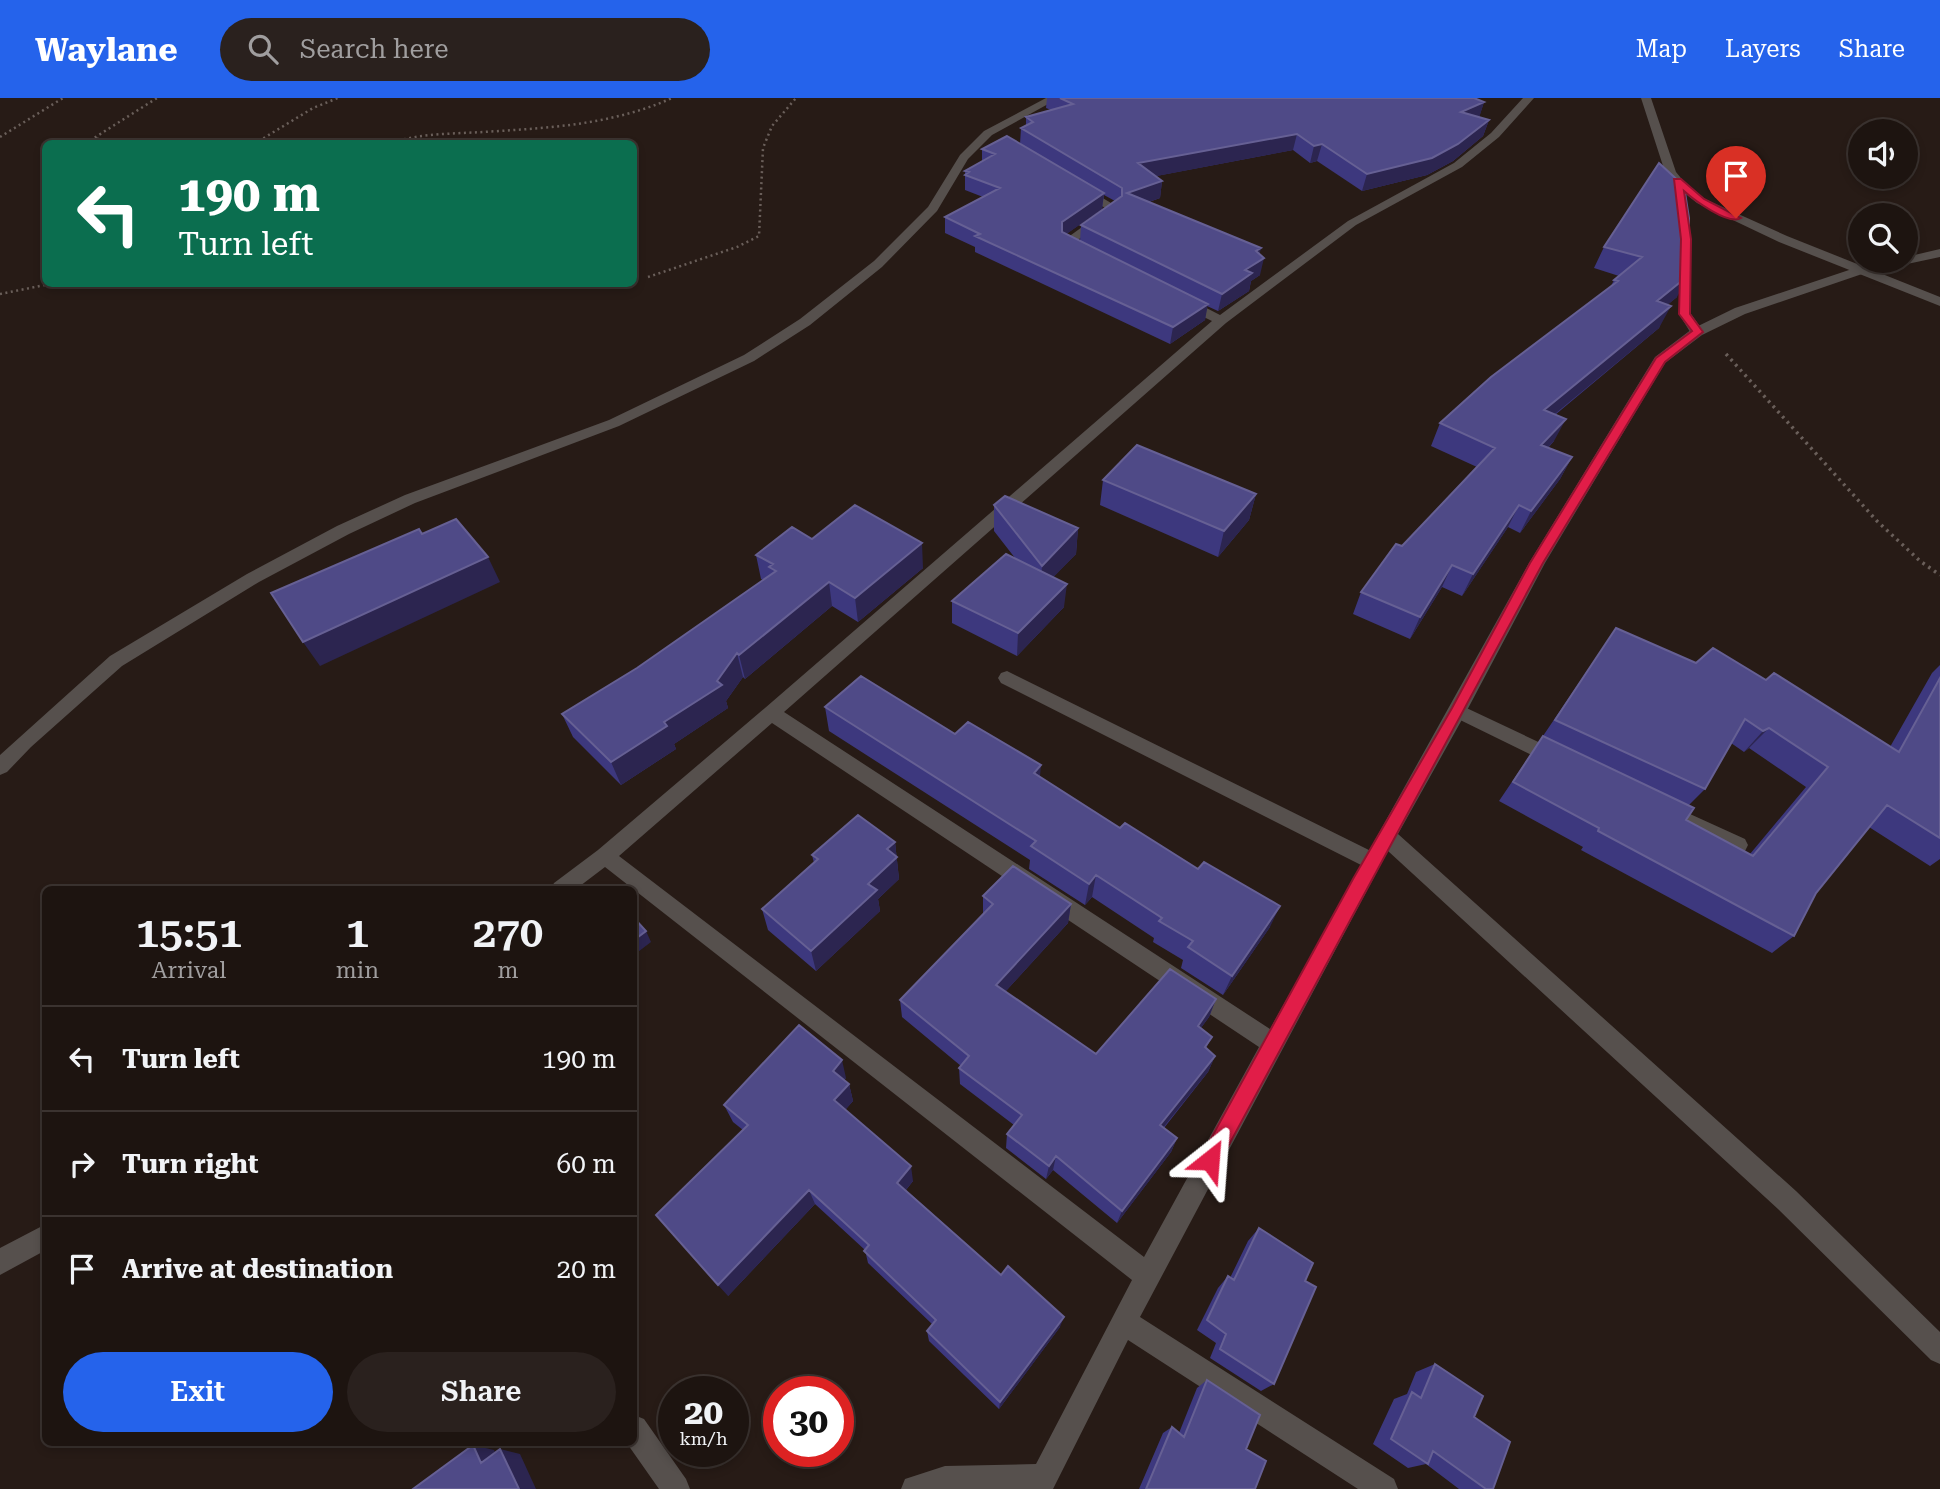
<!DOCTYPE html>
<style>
:root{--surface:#1d1410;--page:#2a211e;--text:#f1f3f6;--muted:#a09e9f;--line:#3b3330;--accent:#2563eb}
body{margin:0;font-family:"Roboto Serif",serif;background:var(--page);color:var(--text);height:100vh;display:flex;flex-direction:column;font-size:26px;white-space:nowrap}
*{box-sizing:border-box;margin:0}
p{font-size:23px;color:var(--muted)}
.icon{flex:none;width:38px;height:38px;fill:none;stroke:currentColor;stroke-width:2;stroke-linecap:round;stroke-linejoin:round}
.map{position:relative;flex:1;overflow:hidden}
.details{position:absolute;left:42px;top:788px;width:595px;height:560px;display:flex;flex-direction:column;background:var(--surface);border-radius:10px;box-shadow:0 4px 10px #0003,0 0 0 2px var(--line)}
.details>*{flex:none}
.banner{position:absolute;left:42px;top:42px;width:595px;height:147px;border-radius:10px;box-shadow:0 4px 10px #0003,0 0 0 2px var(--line);background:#0b6e4f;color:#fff;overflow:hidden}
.tools{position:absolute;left:1848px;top:21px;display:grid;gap:14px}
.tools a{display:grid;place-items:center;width:70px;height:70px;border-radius:50%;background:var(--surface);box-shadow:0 4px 10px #0003,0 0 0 2px var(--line);font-size:35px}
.speed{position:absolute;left:658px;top:1278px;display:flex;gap:14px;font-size:35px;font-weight:700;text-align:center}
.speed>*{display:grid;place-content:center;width:91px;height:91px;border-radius:50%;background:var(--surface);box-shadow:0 4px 10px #0003,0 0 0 2px var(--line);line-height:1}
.speed small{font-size:18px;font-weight:400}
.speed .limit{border:10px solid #d22;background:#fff;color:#111}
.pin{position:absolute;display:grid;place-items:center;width:60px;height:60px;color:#fff;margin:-72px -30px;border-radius:50% 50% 50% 0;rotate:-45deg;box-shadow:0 0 7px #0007}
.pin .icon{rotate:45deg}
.me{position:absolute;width:77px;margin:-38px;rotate:28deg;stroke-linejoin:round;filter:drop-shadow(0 0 5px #0008)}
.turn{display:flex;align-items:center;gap:24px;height:147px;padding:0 21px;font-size:32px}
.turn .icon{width:91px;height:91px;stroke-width:2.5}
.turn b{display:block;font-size:49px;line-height:60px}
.eta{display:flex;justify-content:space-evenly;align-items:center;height:119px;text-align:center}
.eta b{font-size:42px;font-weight:600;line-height:49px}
.button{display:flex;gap:14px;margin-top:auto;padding:14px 21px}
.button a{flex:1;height:80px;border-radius:42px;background:var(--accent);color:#fff;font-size:28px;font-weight:600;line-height:80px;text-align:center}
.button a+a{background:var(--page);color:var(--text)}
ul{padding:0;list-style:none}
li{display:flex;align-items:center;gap:21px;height:105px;padding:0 21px;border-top:2px solid var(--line)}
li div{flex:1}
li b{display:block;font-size:26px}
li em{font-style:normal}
header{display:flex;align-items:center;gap:42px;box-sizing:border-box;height:98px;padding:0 35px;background:var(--accent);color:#fff}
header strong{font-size:33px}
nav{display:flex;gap:38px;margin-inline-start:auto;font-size:24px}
.search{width:490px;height:63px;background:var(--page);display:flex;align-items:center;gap:18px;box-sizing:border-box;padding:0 24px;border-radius:38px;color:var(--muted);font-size:26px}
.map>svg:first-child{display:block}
</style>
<header>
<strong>Waylane</strong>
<div class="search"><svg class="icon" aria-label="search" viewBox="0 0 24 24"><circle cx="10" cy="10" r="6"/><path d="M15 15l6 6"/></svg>Search here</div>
<nav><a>Map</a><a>Layers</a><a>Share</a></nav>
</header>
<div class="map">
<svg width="1940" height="1391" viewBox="0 0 1940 1391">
<rect width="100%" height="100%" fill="#271b16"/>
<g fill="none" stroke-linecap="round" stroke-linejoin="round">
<!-- path-far1 -->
<path stroke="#6a5f5a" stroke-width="2.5" stroke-dasharray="2 3.5" stroke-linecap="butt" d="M 0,39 L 63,0
M 98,46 L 103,42 L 94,40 L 157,0
M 254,46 L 313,10 L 338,0
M 388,46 C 418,35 451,36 483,34 C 548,30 612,27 672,0
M 648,179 L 737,149 L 759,138 L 763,50 L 772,28 L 796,0
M 0,196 L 50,186"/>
<!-- path -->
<path stroke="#6a5f5a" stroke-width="3.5" stroke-dasharray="2.5 4.5" stroke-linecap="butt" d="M 1726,256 L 1877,423 L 1920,463 L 1940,477"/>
<!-- service -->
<path fill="#56504d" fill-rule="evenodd" d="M 1685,156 L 1691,160 L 1691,216 L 1704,234 L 1697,238 L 1692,237 L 1679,216 L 1679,160 Z
M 1007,573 L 1379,757 L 1382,763 L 1379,769 L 1372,772 L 1365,769 L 1001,585 L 998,580 L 1001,575 Z
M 1458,606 L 1564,656 L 1566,661 L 1564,666 L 1557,668 L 1550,666 L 1452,618 L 1449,613 L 1452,608 Z
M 1679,711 L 1745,741 L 1748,747 L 1745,753 L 1738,755 L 1731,753 L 1672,725 L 1669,719 L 1672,713 Z"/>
<!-- minor -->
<path fill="#56504d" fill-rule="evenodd" d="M 1046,0 L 1059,0 L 992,37 L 968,61 L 937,113 L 882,169 L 810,227 L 754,263 L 619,328 L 415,405 L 349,436 L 259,484 L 122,568 L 31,649 L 7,674 L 0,677 L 0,657 L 110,558 L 247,476 L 337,428 L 405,397 L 609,322 L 744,257 L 800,221 L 874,163 L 928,109 L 960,57 L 984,33 Z
M 1523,0 L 1534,0 L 1499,39 L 1462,69 L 1356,127 L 1226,225 L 784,614 L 1270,931 L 1529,465 L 1655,259 L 1692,231 L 1735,210 L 1858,169 L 1888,163 L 1906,163 L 1906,159 L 1940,151 L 1940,159 L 1865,175 L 1745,216 L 1702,237 L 1665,265 L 1545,465 L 1464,618 L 1398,736 L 1796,1093 L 1940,1234 L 1940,1266 L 1931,1262 L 1778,1111 L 1388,753 L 1140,1219 L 1394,1381 L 1398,1391 L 1358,1391 L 1128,1242 L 1053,1391 L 901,1391 L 905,1381 L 945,1368 L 1036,1366 L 1132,1182 L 605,769 L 576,791 L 551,791 L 554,785 L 598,752 L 765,610 L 1212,223 L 1177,206 L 1177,200 L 1187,200 L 1220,217 L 1348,123 L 1454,65 L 1491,35 ZM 772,625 L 1259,949 L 1144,1159 L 619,758 Z
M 1078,90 L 1086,90 L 1121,111 L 1075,144 L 1087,152 L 1081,156 L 1060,145 L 1107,111 L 1078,94 Z
M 46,1126 L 46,1152 L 0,1177 L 0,1150 Z
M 634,1317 L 644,1321 L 686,1381 L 690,1391 L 659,1391 L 626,1344 L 634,1344 Z"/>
<!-- tertiary -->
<path fill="#56504d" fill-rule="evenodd" d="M 1641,0 L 1651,0 L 1676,74 L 1685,85 L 1705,101 L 1787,138 L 1940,199 L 1940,208 L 1779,144 L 1697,105 L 1677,89 L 1665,74 Z"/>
</g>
<!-- wall -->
<path fill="#3d387e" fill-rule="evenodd" d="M 1047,0 L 1475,0 L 1484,4 L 1479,19 L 1489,22 L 1483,38 L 1453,63 L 1427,77 L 1362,93 L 1317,63 L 1310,65 L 1293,52 L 1156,78 L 1162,83 L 1160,100 L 1149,104 L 1259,156 L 1260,177 L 1251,183 L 1249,193 L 1218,213 L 1207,208 L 1205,222 L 1170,246 L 975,154 L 975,149 L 945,135 L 945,119 L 983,99 L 965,92 L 965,73 L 982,63 L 982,51 L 1020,46 L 1021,30 L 1026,27 L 1026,19 L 1051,12 L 1046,10 ZM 1104,97 L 1115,103 L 1081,127 L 1080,143 L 1066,136 L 1102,111 Z
M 1659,65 L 1677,199 L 1667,207 L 1659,230 L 1555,317 L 1554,343 L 1548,350 L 1572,359 L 1560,381 L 1520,435 L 1508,429 L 1462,498 L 1442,489 L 1410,541 L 1353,516 L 1361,494 L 1402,448 L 1477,369 L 1431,348 L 1440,325 L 1610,190 L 1614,182 L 1619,178 L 1594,170 L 1604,149 Z
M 1103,382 L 1256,396 L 1249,422 L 1218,459 L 1100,407 Z
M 994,407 L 1078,430 L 1076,456 L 1053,479 L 1064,509 L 1017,558 L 952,525 L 952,503 L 1015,460 L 994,433 Z
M 812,441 L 923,470 L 858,524 L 832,508 L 745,581 L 743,579 L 726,603 L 728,610 L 674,646 L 676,651 L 621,687 L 573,639 L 562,616 L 637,570 L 763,482 L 761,481 L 756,457 Z
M 1616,530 L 1696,565 L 1766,582 L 1890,649 L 1932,575 L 1940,567 L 1940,761 L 1930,768 L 1869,729 L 1816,795 L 1794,838 L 1772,855 L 1581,752 L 1583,749 L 1499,703 ZM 1731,645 L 1744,654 L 1749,650 L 1806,689 L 1750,756 L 1686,722 L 1689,707 L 1705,691 Z
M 825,609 L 955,636 L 1040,679 L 1270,829 L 1223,897 L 1181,870 L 1183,862 L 1153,844 L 1154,840 L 1092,799 L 1085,807 L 1029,771 L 1030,762 L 829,633 Z
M 895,744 L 899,781 L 878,801 L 880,813 L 816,873 L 768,832 L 762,811 L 814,765 L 812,757 Z
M 983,798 L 1071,806 L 1068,825 L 1005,894 L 1096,956 L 1216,901 L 1209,919 L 1200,931 L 1212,939 L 1206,950 L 1215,958 L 1208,974 L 1164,1030 L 1177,1040 L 1171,1054 L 1117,1125 L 1053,1072 L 1046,1081 L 1006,1050 L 1007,1036 L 1014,1027 L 960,986 L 959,970 L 961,968 L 902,919 L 900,902 L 983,816 Z
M 846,980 L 844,982 L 849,986 L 853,1003 L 845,1012 L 913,1083 L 906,1092 L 1060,1229 L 999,1311 L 929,1243 L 927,1233 L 932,1226 L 868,1165 L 865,1152 L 815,1106 L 728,1198 L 743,1032 L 733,1024 L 724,1007 Z
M 1259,1130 L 1305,1183 L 1274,1286 L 1261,1293 L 1210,1260 L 1216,1245 L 1197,1232 L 1218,1190 L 1228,1178 L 1230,1180 L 1248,1143 Z
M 1435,1266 L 1474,1319 L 1493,1391 L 1459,1391 L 1426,1366 L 1408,1370 L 1373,1346 L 1394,1301 L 1407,1296 L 1416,1274 Z
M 1207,1282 L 1246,1351 L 1255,1391 L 1139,1391 L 1163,1335 L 1172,1329 L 1179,1335 L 1197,1290 Z"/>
<!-- shaded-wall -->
<path fill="#2c2550" d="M 1484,4 L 1479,20 L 1461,14 Z
M 1489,22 L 1483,38 L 1453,63 L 1427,77 L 1362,93 L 1367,76 Z
M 1297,36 L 1293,52 L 1136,82 L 1138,65 Z
M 1322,46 L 1317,63 L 1310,65 L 1314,48 Z
M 1162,83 L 1160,100 L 1125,112 L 1127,95 Z
M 1104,95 L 1102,111 L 1061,140 L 1062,124 Z
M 1261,150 L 1258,163 L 1264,160 L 1260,177 L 1251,183 L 1249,193 L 1218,213 L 1222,196 L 1256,153 Z
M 1689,177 L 1677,199 L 1646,225 L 1657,203 Z
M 1208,206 L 1205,222 L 1170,246 L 1173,229 Z
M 1671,208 L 1659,230 L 1533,334 L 1544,312 Z
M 1566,321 L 1554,343 L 1529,369 L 1541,347 Z
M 1572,359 L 1560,381 L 1520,435 L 1531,413 Z
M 1256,396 L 1249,422 L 1218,459 L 1224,433 Z
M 1519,407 L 1508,429 L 1462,498 L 1473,476 Z
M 1078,430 L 1076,456 L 1040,493 L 1042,468 Z
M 922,445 L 923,470 L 858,524 L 855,500 Z
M 488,459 L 500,484 L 320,568 L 303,544 Z
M 1452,467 L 1442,489 L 1410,541 L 1420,519 Z
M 829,484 L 832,508 L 745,581 L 739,557 Z
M 1067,486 L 1064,509 L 1017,558 L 1018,535 Z
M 737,555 L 743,579 L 726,603 L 728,610 L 674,646 L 676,651 L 621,687 L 611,664 L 717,583 Z
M 1769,630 L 1749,650 L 1744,654 L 1763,633 Z
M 1041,667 L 1039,690 L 1034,675 Z
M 895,744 L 899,781 L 878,801 L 880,813 L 816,873 L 811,853 L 868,786 L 887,751 Z
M 1096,777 L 1092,799 L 1085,807 L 1089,786 Z
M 1071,806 L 1068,825 L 995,905 L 996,887 Z
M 1280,808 L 1270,829 L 1223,897 L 1232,878 Z
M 646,833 L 651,844 L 634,857 L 634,842 Z
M 1216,901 L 1209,919 L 1190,945 L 1198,928 Z
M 1215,958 L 1208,974 L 1154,1041 L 1160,1027 Z
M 842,962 L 846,980 L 837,990 L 833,973 Z
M 849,986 L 853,1003 L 839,1019 L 834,1002 Z
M 1177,1040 L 1171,1054 L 1117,1125 L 1122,1113 Z
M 1056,1058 L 1053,1072 L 1046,1081 L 1049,1068 Z
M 911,1068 L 913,1083 L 900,1099 L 897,1085 Z
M 809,1092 L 815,1106 L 728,1198 L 718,1187 Z
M 1064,1219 L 1060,1229 L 999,1311 L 1000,1304 Z
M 473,1347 L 494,1352 L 502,1369 L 481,1365 Z
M 500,1351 L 520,1356 L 536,1391 L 519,1391 Z"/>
<!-- building -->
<path fill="#4f4a87" stroke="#666094" stroke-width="2" d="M 1060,0 L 1474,0 L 1484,4 L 1461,14 L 1489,22 L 1458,46 L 1432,60 L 1367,76 L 1322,46 L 1314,48 L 1297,36 L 1138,65 L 1162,83 L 1127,95 L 1261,150 L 1256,153 L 1264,160 L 1245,172 L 1252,175 L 1222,196 L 1081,127 L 1122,98 L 1122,90 L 1021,30 L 1033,24 L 1026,19 L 1073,6 Z
M 1007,38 L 1104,95 L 1062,124 L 1062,134 L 1208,206 L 1173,229 L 975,138 L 980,136 L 945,119 L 1000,90 L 965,77 L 969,74 L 965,73 L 995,56 L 982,51 Z
M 1659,65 L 1684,88 L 1689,120 L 1689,177 L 1657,203 L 1671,208 L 1544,312 L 1566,321 L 1541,347 L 1572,359 L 1531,413 L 1519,407 L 1473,476 L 1452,467 L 1420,519 L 1361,494 L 1396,446 L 1402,448 L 1495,350 L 1440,325 L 1491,279 L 1618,183 L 1614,182 L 1642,159 L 1604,149 Z
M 1137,347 L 1256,396 L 1224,433 L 1103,382 Z
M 1005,398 L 1078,430 L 1042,468 L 994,407 Z
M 855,407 L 922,445 L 855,500 L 829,484 L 739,557 L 737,555 L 717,583 L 722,587 L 664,624 L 667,628 L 611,664 L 562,616 L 637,570 L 776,473 L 769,469 L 773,466 L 756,457 L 792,429 L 812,441 Z
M 456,421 L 488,459 L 303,544 L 271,495 L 419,431 L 422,436 Z
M 1006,456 L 1067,486 L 1018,535 L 952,503 Z
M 1616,530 L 1696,565 L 1713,550 L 1766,582 L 1774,575 L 1899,654 L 1940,580 L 1940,740 L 1887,707 L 1816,795 L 1794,838 L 1598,733 L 1599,730 L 1513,684 L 1543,638 L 1694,710 L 1686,722 L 1753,758 L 1828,669 L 1769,630 L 1763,633 L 1745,621 L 1705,691 L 1555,622 Z
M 861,578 L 955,636 L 968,624 L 1041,667 L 1034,675 L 1120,730 L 1125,725 L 1198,771 L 1204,764 L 1280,808 L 1232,878 L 1188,849 L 1193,843 L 1159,823 L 1162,820 L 1096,777 L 1089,786 L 1031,748 L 1036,743 L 825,609 Z
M 858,717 L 895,744 L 887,751 L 897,759 L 868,786 L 877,792 L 811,853 L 762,811 L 818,761 L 812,757 Z
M 1013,768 L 1071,806 L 996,887 L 1096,956 L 1170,871 L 1216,901 L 1198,928 L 1212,939 L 1205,949 L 1215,958 L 1160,1027 L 1177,1040 L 1122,1113 L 1056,1058 L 1049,1068 L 1007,1036 L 1022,1017 L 959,970 L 969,958 L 900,902 L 993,806 L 983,798 Z
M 634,820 L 646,833 L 634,842 Z
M 799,927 L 842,962 L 833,973 L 849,986 L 834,1002 L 911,1068 L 897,1085 L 1001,1177 L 1008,1168 L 1064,1219 L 1000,1304 L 927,1233 L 936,1222 L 864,1153 L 869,1147 L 809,1092 L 718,1187 L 656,1117 L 748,1027 L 724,1007 Z
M 1259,1130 L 1313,1165 L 1305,1183 L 1316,1189 L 1274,1286 L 1220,1251 L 1226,1236 L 1207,1222 L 1228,1178 L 1234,1182 Z
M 1435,1266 L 1483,1298 L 1474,1319 L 1510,1344 L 1493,1391 L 1486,1391 L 1433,1353 L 1428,1366 L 1391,1341 L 1412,1294 L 1421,1300 Z
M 1207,1282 L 1260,1317 L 1246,1351 L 1266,1363 L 1255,1391 L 1146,1391 L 1172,1329 L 1184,1339 Z
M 473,1347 L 481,1365 L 500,1351 L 519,1391 L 413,1391 Z"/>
<!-- route -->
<path fill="#e11d48" stroke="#92132f" stroke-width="2" d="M 1674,81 L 1681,81 L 1704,101 L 1741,120 C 1729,128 1694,102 1684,93 L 1691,141 L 1690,216 L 1703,234 L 1665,264 L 1543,465 L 1217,1069 L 1210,1072 L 1203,1069 L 1200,1062 L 1203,1055 L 1353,781 L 1452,610 L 1530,465 L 1656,260 L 1692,233 L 1679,216 L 1681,141 Z"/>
</svg>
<div class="tools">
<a><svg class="icon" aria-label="sound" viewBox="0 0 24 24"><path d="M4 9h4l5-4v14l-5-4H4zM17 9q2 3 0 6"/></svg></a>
<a><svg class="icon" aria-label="search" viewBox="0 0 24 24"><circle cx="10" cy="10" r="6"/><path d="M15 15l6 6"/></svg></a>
</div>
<div class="speed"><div>20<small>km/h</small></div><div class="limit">30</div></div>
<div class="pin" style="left:1736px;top:120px;background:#d93025"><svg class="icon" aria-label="arrive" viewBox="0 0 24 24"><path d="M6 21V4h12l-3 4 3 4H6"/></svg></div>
<svg class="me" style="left:1210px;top:1062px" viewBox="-20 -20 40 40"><path d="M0-17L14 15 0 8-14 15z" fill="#e11d48" stroke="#fff" stroke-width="4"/></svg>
<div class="banner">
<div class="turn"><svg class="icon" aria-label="left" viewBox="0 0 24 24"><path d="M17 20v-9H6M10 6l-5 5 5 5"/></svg><div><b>190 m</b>Turn left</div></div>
</div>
<section class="details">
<div class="eta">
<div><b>15:51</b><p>Arrival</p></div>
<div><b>1</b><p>min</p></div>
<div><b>270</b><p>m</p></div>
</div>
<ul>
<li><svg class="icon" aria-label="left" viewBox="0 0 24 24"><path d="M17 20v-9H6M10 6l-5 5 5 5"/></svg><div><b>Turn left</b></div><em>190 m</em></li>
<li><svg class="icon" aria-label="right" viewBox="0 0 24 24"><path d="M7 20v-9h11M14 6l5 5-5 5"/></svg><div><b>Turn right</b></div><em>60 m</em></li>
<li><svg class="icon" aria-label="arrive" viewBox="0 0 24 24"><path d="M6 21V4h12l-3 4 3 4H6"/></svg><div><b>Arrive at destination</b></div><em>20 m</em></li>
</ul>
<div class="button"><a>Exit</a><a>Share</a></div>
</section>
</div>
